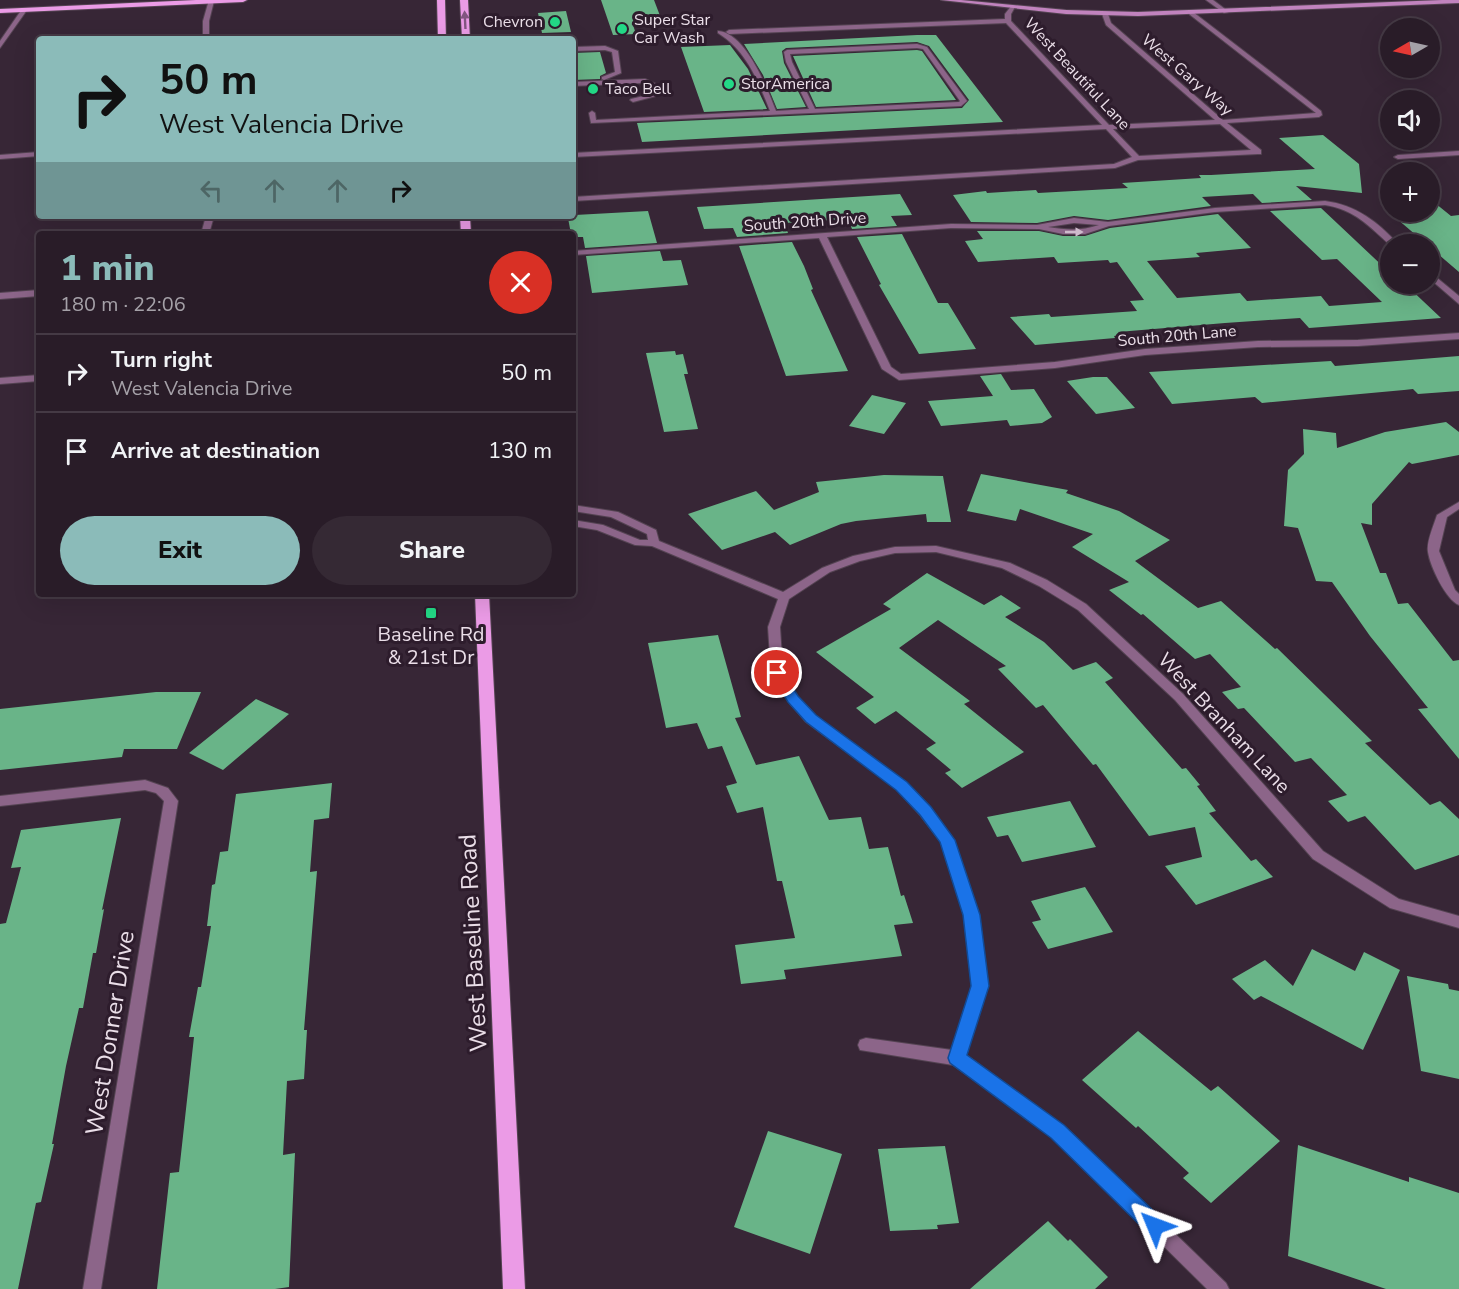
<!DOCTYPE html>
<meta charset="utf-8">
<style>
:root{--surface:#291c28;--page:#352934;--text:#f1f3f6;--muted:#a5a1a8;--line:#453a45;--accent:#8bbbb9}
body{margin:0;font-family:"Nunito Sans",sans-serif;background:var(--page);color:var(--text);height:100vh;display:flex;flex-direction:column;font-size:22px;white-space:nowrap}
*{box-sizing:border-box;margin:0}
p{font-size:20px;color:var(--muted)}
.icon{flex:none;width:33px;height:33px;fill:none;stroke:currentColor;stroke-width:2;stroke-linecap:round;stroke-linejoin:round}
.map{position:relative;flex:1;overflow:hidden}
.drawer{position:absolute;left:36px;top:231px;width:540px;height:366px;display:flex;flex-direction:column;background:var(--surface);border-radius:6px;box-shadow:0 6px 24px #0002,0 0 0 2px var(--line)}
.drawer>*{flex:none}
.guide{position:absolute;left:36px;top:36px;width:540px;height:183px;border-radius:6px;box-shadow:0 6px 24px #0002,0 0 0 2px var(--line);background:#8bbbb9;color:#111;overflow:hidden}
.needle{width:39px;rotate:261deg}
.tools{position:absolute;left:1380px;top:18px;display:grid;gap:12px}
.tools a{display:grid;place-items:center;width:60px;height:60px;border-radius:50%;background:var(--surface);box-shadow:0 6px 24px #0002,0 0 0 2px var(--line);font-size:30px}
.pin{position:absolute;display:grid;place-items:center;width:51px;height:51px;color:#fff;margin:-26px;border:3px solid #fff;border-radius:50%;box-shadow:0 2px 6px #0007}
.me{position:absolute;width:66px;margin:-33px;rotate:314deg;stroke-linejoin:round;filter:drop-shadow(0 0 4px #0008)}
.turn{display:flex;align-items:center;gap:21px;height:126px;padding:0 24px;font-size:27px}
.turn .icon{width:78px;height:78px;stroke-width:2.5}
.turn b{display:block;font-size:42px;line-height:51px}
.lanes{display:flex;align-items:center;height:57px;padding:0 24px;background:#0003;justify-content:center;gap:30px;direction:ltr}
.lanes .off{opacity:.35}
.round{display:grid;place-items:center;flex:none;width:63px;height:63px;border-radius:32px;background:var(--page)}
.head{display:flex;align-items:center;justify-content:space-between;height:102px;padding:0 24px}
h1{font-size:36px;font-weight:800;line-height:45px;color:var(--accent)}
.cta{display:flex;gap:12px;margin-top:auto;padding:12px 24px}
.cta a{flex:1;height:69px;border-radius:36px;background:var(--accent);color:#111;font-size:24px;font-weight:800;line-height:69px;text-align:center}
.cta a+a{background:var(--page);color:var(--text)}
ul{padding:0;list-style:none}
li{display:flex;align-items:center;gap:18px;height:78px;padding:0 24px;border-top:2px solid var(--line)}
li div{flex:1}
li b{display:block;font-size:22px}
li em{font-style:normal}
.map>svg:first-child{display:block}
</style>
<div class="map">
<svg width="1459" height="1289" viewBox="0 0 1459 1289">
<rect width="100%" height="100%" fill="#372636"/>
<!-- building -->
<path fill="#69b488" d="M 601,0 L 654,0 L 662,21 L 632,22 L 636,34 L 613,35 Z
M 566,11 L 571,32 L 542,33 L 538,13 Z
M 917,35 L 936,35 L 1003,122 L 642,142 L 637,123 L 962,108 L 969,100 L 929,46 L 917,42 L 786,48 L 782,51 L 784,63 L 806,107 L 777,109 L 763,75 L 744,44 Z
M 730,45 L 748,69 L 767,109 L 704,112 L 681,47 Z
M 917,50 L 922,51 L 956,100 L 816,107 L 793,56 Z
M 600,52 L 606,73 L 600,76 L 600,79 L 573,80 L 573,53 Z
M 1323,135 L 1359,164 L 1362,193 L 1296,186 L 1312,200 L 1262,203 L 1253,194 L 1202,197 L 1211,206 L 1108,220 L 1074,216 L 1037,223 L 971,222 L 953,195 L 986,191 L 987,193 L 1036,190 L 1038,193 L 1128,188 L 1122,183 L 1201,178 L 1199,175 L 1211,175 L 1315,169 L 1279,138 Z
M 900,194 L 912,215 L 891,216 L 897,226 L 852,229 L 848,219 L 784,223 L 788,233 L 737,237 L 733,228 L 704,229 L 697,207 Z
M 1430,199 L 1451,216 L 1459,215 L 1459,272 L 1389,212 L 1430,212 Z
M 1321,208 L 1390,273 L 1390,284 L 1405,284 L 1441,318 L 1309,328 L 1300,318 L 1225,323 L 1118,332 L 1121,335 L 1114,336 L 1115,338 L 1035,345 L 1010,317 L 1049,314 L 1051,317 L 1137,311 L 1130,301 L 1144,300 L 1117,262 L 1110,263 L 1108,260 L 1058,263 L 1054,257 L 978,262 L 965,241 L 983,239 L 977,231 L 1039,231 L 1063,236 L 1085,236 L 1110,228 L 1218,214 L 1251,248 L 1196,253 L 1200,257 L 1187,258 L 1147,261 L 1177,298 L 1240,293 L 1247,301 L 1321,296 L 1329,306 L 1382,302 L 1337,259 L 1322,260 L 1270,211 Z
M 648,211 L 657,243 L 585,248 L 583,237 L 573,237 L 573,234 L 571,234 L 568,218 L 575,217 L 575,215 Z
M 902,234 L 938,303 L 948,303 L 976,349 L 919,354 L 879,285 L 881,284 L 857,237 Z
M 792,242 L 804,266 L 813,289 L 811,290 L 848,371 L 786,376 L 739,246 Z
M 660,251 L 663,261 L 681,260 L 688,285 L 592,293 L 586,256 Z
M 675,351 L 676,355 L 683,354 L 688,374 L 684,374 L 698,429 L 664,432 L 646,353 Z
M 1459,356 L 1459,391 L 1418,394 L 1413,389 L 1404,390 L 1262,403 L 1255,397 L 1172,404 L 1149,372 L 1331,361 L 1335,366 Z
M 1001,374 L 1011,390 L 1034,389 L 1052,417 L 1042,423 L 1010,426 L 1007,420 L 941,426 L 928,401 L 993,396 L 980,376 Z
M 1093,377 L 1107,377 L 1135,408 L 1096,414 L 1067,381 Z
M 872,395 L 906,403 L 884,434 L 849,426 Z
M 1446,422 L 1459,432 L 1459,455 L 1412,464 L 1409,462 L 1372,504 L 1372,525 L 1361,523 L 1380,573 L 1386,573 L 1398,604 L 1408,603 L 1453,661 L 1459,660 L 1459,759 L 1418,709 L 1428,708 L 1370,636 L 1332,582 L 1316,581 L 1298,528 L 1284,526 L 1288,470 L 1304,454 L 1303,429 L 1336,433 L 1337,448 L 1385,432 Z
M 981,474 L 1068,490 L 1066,493 L 1119,511 L 1170,540 L 1135,561 L 1198,608 L 1221,601 L 1275,649 L 1277,648 L 1372,741 L 1365,743 L 1430,805 L 1440,801 L 1459,819 L 1459,855 L 1415,870 L 1365,816 L 1348,822 L 1328,801 L 1347,795 L 1311,758 L 1295,762 L 1244,708 L 1238,709 L 1222,692 L 1241,687 L 1210,654 L 1195,659 L 1143,614 L 1141,615 L 1109,590 L 1129,582 L 1072,547 L 1093,534 L 1020,509 L 1016,521 L 967,511 Z
M 884,475 L 943,476 L 951,522 L 927,522 L 926,514 L 856,521 L 841,524 L 790,545 L 775,532 L 722,550 L 688,514 L 756,491 L 774,510 L 819,492 L 816,482 Z
M 927,573 L 984,605 L 1001,595 L 1021,608 L 1005,617 L 1044,642 L 1073,670 L 1096,662 L 1113,678 L 1105,682 L 1182,769 L 1186,768 L 1200,785 L 1197,786 L 1216,811 L 1209,813 L 1251,861 L 1256,859 L 1273,877 L 1196,905 L 1165,866 L 1202,857 L 1195,827 L 1149,836 L 1096,764 L 1093,765 L 1043,705 L 1036,708 L 998,669 L 1006,666 L 938,620 L 899,648 L 970,701 L 964,704 L 1024,752 L 962,788 L 945,773 L 951,770 L 926,749 L 936,743 L 896,711 L 875,724 L 856,708 L 874,697 L 816,652 L 891,609 L 883,604 Z
M 718,635 L 741,717 L 735,718 L 756,765 L 799,756 L 829,820 L 861,817 L 869,849 L 888,847 L 901,896 L 904,895 L 913,923 L 894,925 L 902,956 L 784,970 L 786,979 L 741,984 L 735,945 L 795,938 L 782,881 L 777,881 L 763,807 L 737,813 L 726,786 L 737,783 L 722,746 L 708,749 L 697,723 L 666,728 L 648,643 Z
M 156,692 L 201,692 L 177,749 L 124,749 L 122,757 L 0,770 L 0,709 Z
M 256,699 L 289,714 L 223,770 L 189,753 Z
M 332,783 L 329,818 L 314,820 L 310,872 L 317,871 L 304,1030 L 307,1030 L 304,1079 L 287,1081 L 283,1155 L 295,1153 L 289,1287 L 275,1289 L 157,1289 L 170,1173 L 179,1172 L 194,1037 L 189,1037 L 198,987 L 201,987 L 211,926 L 207,926 L 212,885 L 215,884 L 220,852 L 228,851 L 236,794 Z
M 1070,801 L 1096,847 L 1022,862 L 1008,835 L 997,837 L 987,817 Z
M 121,818 L 102,910 L 104,909 L 96,953 L 93,953 L 83,1008 L 79,1008 L 66,1066 L 52,1144 L 54,1144 L 41,1202 L 36,1203 L 18,1289 L 0,1289 L 0,924 L 6,923 L 21,867 L 11,868 L 21,830 Z
M 1085,887 L 1113,932 L 1048,949 L 1032,922 L 1041,920 L 1031,901 Z
M 1312,949 L 1355,971 L 1364,952 L 1400,970 L 1363,1050 L 1261,996 L 1254,1000 L 1232,979 L 1265,960 L 1293,986 Z
M 1407,976 L 1448,984 L 1449,989 L 1459,991 L 1459,1079 L 1421,1071 Z
M 1138,1031 L 1211,1091 L 1218,1086 L 1280,1141 L 1211,1203 L 1183,1178 L 1189,1173 L 1138,1126 L 1136,1128 L 1082,1080 Z
M 768,1131 L 842,1154 L 810,1254 L 734,1227 Z
M 1298,1145 L 1409,1182 L 1409,1177 L 1459,1193 L 1459,1289 L 1386,1289 L 1288,1256 Z
M 945,1146 L 959,1223 L 937,1225 L 938,1229 L 890,1231 L 878,1149 Z
M 1048,1221 L 1068,1241 L 1070,1239 L 1108,1277 L 1095,1289 L 970,1289 Z"/>
<g fill="none" stroke-linecap="round" stroke-linejoin="round">
<defs>
<path id="service" d="M 209,0 L 214,1 L 209,21 L 209,39 L 203,39 L 203,21 Z
M 1012,5 L 1015,7 L 1011,14 L 1011,21 L 1109,125 L 1215,120 L 1106,25 L 1102,14 L 1105,12 L 1108,14 L 1111,23 L 1223,120 L 1316,113 L 1189,14 L 1189,12 L 1193,12 L 1306,99 L 1321,111 L 1322,115 L 1319,117 L 1227,123 L 1261,150 L 1261,154 L 1258,154 L 1138,160 L 1115,168 L 573,201 L 573,197 L 1114,164 L 1132,157 L 1106,129 L 573,157 L 573,153 L 1102,125 L 1006,23 L 729,34 L 726,32 L 729,30 L 1005,19 L 1005,14 ZM 1220,124 L 1251,150 L 1139,156 L 1113,129 Z
M 22,9 L 27,10 L 0,48 L 0,41 Z
M 718,31 C 746,33 767,88 776,111 L 809,109 L 786,62 L 784,52 L 787,50 L 917,44 L 927,47 L 967,101 L 961,106 L 591,123 L 589,113 L 592,111 L 595,113 L 596,120 L 770,111 C 758,81 747,51 718,33 ZM 917,48 L 923,49 L 960,101 L 959,102 L 815,109 L 792,62 L 790,54 Z
M 605,46 L 618,51 L 621,73 L 604,80 L 602,79 L 602,77 L 615,72 L 612,52 L 605,50 L 573,51 L 573,47 Z
M 645,79 L 658,85 L 660,91 L 656,96 L 633,102 L 630,100 L 631,99 L 652,94 L 653,87 L 644,83 L 573,86 L 573,82 Z
M 39,152 L 39,156 L 0,159 L 0,155 Z
M 206,216 L 214,216 L 209,234 L 201,234 Z
M 39,290 L 39,296 L 0,299 L 0,293 Z
M 39,375 L 39,381 L 0,384 L 0,378 Z"/>
<path id="minor" d="M 1206,0 L 1213,0 L 1229,12 L 1224,13 Z
M 1459,151 L 1459,155 L 1398,159 L 1394,157 L 1398,155 Z
M 1325,201 C 1356,205 1378,222 1398,244 L 1390,245 C 1370,227 1354,209 1325,205 L 1215,212 L 1109,226 L 1085,234 L 1063,234 L 1039,229 L 951,228 L 827,237 L 891,367 L 901,374 L 1055,362 L 1145,349 L 1258,341 L 1358,340 L 1459,333 L 1459,339 L 1358,346 L 1258,347 L 1145,355 L 1055,368 L 899,380 L 882,369 L 819,238 L 573,255 L 573,251 L 951,224 L 1037,225 L 1074,218 L 1108,222 L 1215,208 ZM 1074,223 L 1099,225 C 1081,231 1067,230 1048,227 Z
M 1430,272 L 1459,296 L 1459,304 L 1430,279 Z
M 1459,502 L 1459,509 L 1447,517 L 1439,551 L 1455,590 L 1459,594 L 1459,605 C 1446,600 1430,566 1428,552 C 1426,542 1434,525 1437,515 Z
M 573,505 L 618,512 L 656,530 L 659,541 L 783,592 L 822,568 L 853,556 L 895,547 L 936,546 L 1010,563 L 1047,580 L 1086,604 L 1183,694 L 1323,851 L 1399,899 L 1459,916 L 1459,928 L 1390,908 L 1313,859 L 1175,700 L 1078,610 L 1039,586 L 1002,568 L 936,552 L 895,553 L 860,561 L 830,572 L 789,599 L 780,627 L 783,673 L 797,696 L 816,716 L 907,783 L 930,807 L 954,840 L 978,915 L 988,986 L 966,1055 L 1064,1126 L 1226,1283 L 1229,1289 L 1207,1289 L 1052,1136 L 953,1065 L 860,1050 L 858,1045 L 860,1040 L 866,1038 L 952,1050 L 972,986 L 964,915 L 941,842 L 920,815 L 897,789 L 806,722 L 789,702 L 771,673 L 768,627 L 778,599 L 652,546 L 635,545 L 597,530 L 573,526 L 573,520 L 603,525 L 640,540 L 648,540 L 647,534 L 611,517 L 573,511 Z
M 145,780 L 168,788 L 178,801 L 101,1289 L 83,1289 L 164,801 L 156,793 L 145,790 L 0,806 L 0,796 Z"/>
<path id="secondary" d="M 941,0 L 961,0 L 1066,10 L 1138,12 L 1442,0 L 1459,0 L 1459,3 L 1138,16 L 1066,14 Z"/>
<path id="primary" d="M 196,0 L 247,0 L 243,2 L 0,13 L 0,9 Z
M 437,0 L 445,0 L 446,39 L 438,39 Z
M 460,0 L 468,0 L 470,39 L 462,39 Z
M 460,216 L 470,216 L 471,234 L 461,234 Z
M 475,594 L 489,594 L 525,1289 L 503,1289 Z"/>
</defs>
<!-- service casing -->
<use href="#service" stroke="#544352" stroke-width="2"/>
<!-- minor casing -->
<use href="#minor" stroke="#544352" stroke-width="2"/>
<!-- secondary casing -->
<use href="#secondary" stroke="#544352" stroke-width="2"/>
<!-- primary casing -->
<use href="#primary" stroke="#544352" stroke-width="2"/>
<!-- service -->
<use href="#service" fill="#8c6589" fill-rule="evenodd"/>
<!-- minor -->
<use href="#minor" fill="#8c6589" fill-rule="evenodd"/>
<!-- secondary -->
<use href="#secondary" fill="#c183be" fill-rule="evenodd"/>
<!-- primary -->
<use href="#primary" fill="#eb9be6" fill-rule="evenodd"/>
</g>
<!-- one-way arrows -->
<defs><path id="oneway-solid" d="M-6-.8H1V-3.2L6.5 0L1 3.2V.8H-6Z" transform="scale(1.5)"/></defs>
<use fill="#825580" href="#oneway-solid" transform="translate(465 20) rotate(-93)"/>
<use fill="#cebacc" href="#oneway-solid" transform="translate(1074 232)"/>
<!-- route -->
<path fill="#1a73e8" stroke="#114b97" stroke-width="1.5" d="M 777,669 L 782,670 L 798,696 L 816,715 L 907,782 L 931,807 L 955,840 L 980,915 L 989,986 L 967,1055 L 1064,1125 L 1162,1219 L 1165,1226 L 1162,1233 L 1155,1236 L 1148,1233 L 1051,1138 L 950,1063 L 948,1058 L 971,986 L 963,915 L 940,842 L 920,815 L 896,790 L 806,722 L 788,702 L 770,673 Z"/>
<!-- markers -->
<g fill="#23d886" stroke="#2d1c2c" stroke-width="2">
<circle cx="555" cy="22" r="6"/>
<circle cx="622" cy="29" r="6"/>
<circle cx="729" cy="84" r="6"/>
<circle cx="593" cy="89" r="6"/>
<rect x="425" y="607" width="12" height="12" rx="3"/>
</g>
<g text-anchor="middle" dominant-baseline="central" stroke-width="6" stroke-linejoin="round" paint-order="stroke">
<!-- far-poi labels -->
<g font-size="16" fill="#eadee8" stroke="#2d1c2c" text-anchor="start">
<text x="634" y="20">Super Star<tspan x="634" dy="18">Car Wash</tspan></text>
<text x="543" y="22" text-anchor="end">Chevron</text>
<text x="741" y="84">StorAmerica</text>
<text x="605" y="89">Taco Bell</text>
</g>
<!-- far-street labels -->
<g font-size="16" fill="#eadee8" stroke="#2d1c2c">
<text transform="translate(1077 74) rotate(47)">West Beautiful Lane</text>
<text transform="translate(1187 75) rotate(41)">West Gary Way</text>
<text transform="translate(805 222) rotate(-4)">South 20th Drive</text>
<text transform="translate(1177 336) rotate(-5)">South 20th Lane</text>
</g>
<!-- poi labels -->
<g font-size="20" fill="#eadee8" stroke="#2d1c2c">
<text x="431" y="634">Baseline Rd<tspan x="431" dy="23">&amp; 21st Dr</tspan></text>
</g>
<!-- street labels -->
<g font-size="20" fill="#eadee8" stroke="#2d1c2c">
<text transform="translate(1224 723) rotate(47)">West Branham Lane</text>
</g>
<!-- near-street labels -->
<g font-size="24" fill="#eadee8" stroke="#2d1c2c">
<text transform="translate(473 943) rotate(-93)">West Baseline Road</text>
<text transform="translate(110 1033) rotate(-81)">West Donner Drive</text>
</g>
</g>
</svg>
<div class="tools">
<a><svg class="needle" viewBox="-14 -14 28 28"><path d="M0-13l5 13h-10z" fill="#e53935"/><path d="M0 13l5-13h-10z" fill="#a5a1a8"/></svg></a>
<a><svg class="icon" aria-label="sound" viewBox="0 0 24 24"><path d="M4 9h4l5-4v14l-5-4H4zM17 9q2 3 0 6"/></svg></a>
<a>+</a>
<a>−</a>
</div>
<div class="pin" style="left:777px;top:673px;background:#d93025"><svg class="icon" aria-label="arrive" viewBox="0 0 24 24"><path d="M6 21V4h12l-3 4 3 4H6"/></svg></div>
<svg class="me" style="left:1155px;top:1226px" viewBox="-20 -20 40 40"><path d="M0-17L14 15 0 8-14 15z" fill="#1a73e8" stroke="#fff" stroke-width="4"/></svg>
<div class="guide">
<div class="turn"><svg class="icon" aria-label="right" viewBox="0 0 24 24"><path d="M7 20v-9h11M14 6l5 5-5 5"/></svg><div><b>50 m</b>West Valencia Drive</div></div>
<div class="lanes"><svg class="icon off" aria-label="left" viewBox="0 0 24 24"><path d="M17 20v-9H6M10 6l-5 5 5 5"/></svg><svg class="icon off" aria-label="ahead" viewBox="0 0 24 24"><path d="M12 20V5M6 11l6-6 6 6"/></svg><svg class="icon off" aria-label="ahead" viewBox="0 0 24 24"><path d="M12 20V5M6 11l6-6 6 6"/></svg><svg class="icon" aria-label="right" viewBox="0 0 24 24"><path d="M7 20v-9h11M14 6l5 5-5 5"/></svg></div>
</div>
<section class="drawer">
<div class="head"><div><h1>1 min</h1><p>180 m · 22:06</p></div><a class="round" style="background:#d93025;color:#fff"><svg class="icon" aria-label="close" viewBox="0 0 24 24"><path d="M6 6l12 12M18 6L6 18"/></svg></a></div>
<ul>
<li><svg class="icon" aria-label="right" viewBox="0 0 24 24"><path d="M7 20v-9h11M14 6l5 5-5 5"/></svg><div><b>Turn right</b><p>West Valencia Drive</p></div><em>50 m</em></li>
<li><svg class="icon" aria-label="arrive" viewBox="0 0 24 24"><path d="M6 21V4h12l-3 4 3 4H6"/></svg><div><b>Arrive at destination</b></div><em>130 m</em></li>
</ul>
<div class="cta"><a>Exit</a><a>Share</a></div>
</section>
</div>
